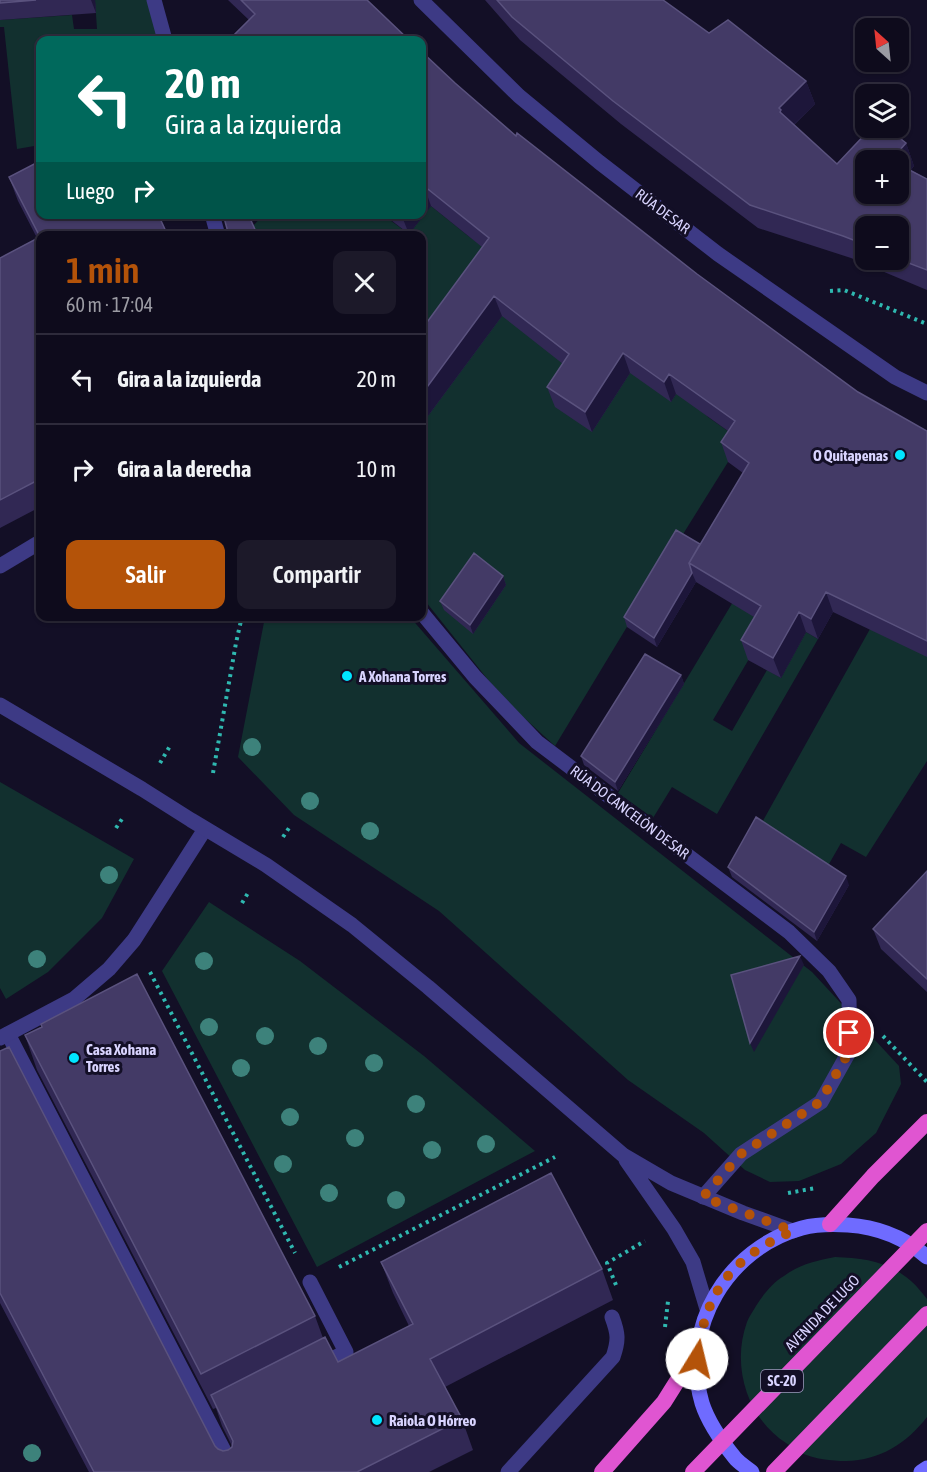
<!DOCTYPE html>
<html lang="es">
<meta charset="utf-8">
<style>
:root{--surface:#0e0b1c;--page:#1c1929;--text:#f1f3f6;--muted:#9b9ba3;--line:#2e2b3b;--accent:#b45309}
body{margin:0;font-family:"Asap Condensed",sans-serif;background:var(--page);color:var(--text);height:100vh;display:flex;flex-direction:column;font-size:22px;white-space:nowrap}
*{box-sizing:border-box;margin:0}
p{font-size:20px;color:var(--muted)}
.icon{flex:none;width:33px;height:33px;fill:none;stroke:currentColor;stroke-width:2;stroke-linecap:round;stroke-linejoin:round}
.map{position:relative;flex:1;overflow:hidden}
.drawer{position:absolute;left:36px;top:231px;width:390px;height:390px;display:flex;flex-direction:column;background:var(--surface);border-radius:12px;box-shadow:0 2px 4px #0004,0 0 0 2px var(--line)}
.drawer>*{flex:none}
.hud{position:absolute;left:36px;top:36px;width:390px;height:183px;border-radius:12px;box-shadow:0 2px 4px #0004,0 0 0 2px var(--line);background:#00695c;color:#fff;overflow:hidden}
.needle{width:39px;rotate:333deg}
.buttons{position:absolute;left:855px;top:18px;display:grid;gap:12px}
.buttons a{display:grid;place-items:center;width:54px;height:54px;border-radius:12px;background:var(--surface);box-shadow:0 2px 4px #0004,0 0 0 2px var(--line);font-size:30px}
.pin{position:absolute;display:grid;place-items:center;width:51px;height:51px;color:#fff;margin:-26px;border:3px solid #fff;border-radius:50%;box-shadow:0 2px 6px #0007}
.me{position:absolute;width:66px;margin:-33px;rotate:9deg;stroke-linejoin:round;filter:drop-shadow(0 0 4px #0008)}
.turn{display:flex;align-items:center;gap:21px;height:126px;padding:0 30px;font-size:27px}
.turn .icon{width:78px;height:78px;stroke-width:2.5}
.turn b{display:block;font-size:42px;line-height:51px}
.then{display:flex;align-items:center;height:57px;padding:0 30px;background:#0003;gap:12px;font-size:22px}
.round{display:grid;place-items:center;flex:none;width:63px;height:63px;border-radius:12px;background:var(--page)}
.overview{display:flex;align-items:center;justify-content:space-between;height:102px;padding:0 30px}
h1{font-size:36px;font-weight:600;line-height:45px;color:var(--accent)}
.action{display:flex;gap:12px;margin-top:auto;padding:12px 30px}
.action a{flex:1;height:69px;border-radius:12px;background:var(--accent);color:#fff;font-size:24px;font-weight:600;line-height:69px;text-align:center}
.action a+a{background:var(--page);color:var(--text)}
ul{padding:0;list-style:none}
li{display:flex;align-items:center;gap:18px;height:90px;padding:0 30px;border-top:2px solid var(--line)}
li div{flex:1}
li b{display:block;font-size:22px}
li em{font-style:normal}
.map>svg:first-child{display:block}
</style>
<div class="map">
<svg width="927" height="1472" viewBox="0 0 927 1472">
<rect width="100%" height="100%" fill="#130f26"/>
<!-- green -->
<path fill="#12302f" d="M 95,0 L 148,0 L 160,40 L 40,40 L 40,145 L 17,149 L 4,27 L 0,27 L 0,20 L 72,15 L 74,29 L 97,29 Z
M 431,206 L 467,235 L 679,388 L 708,417 L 742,441 L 728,462 L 680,539 L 555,746 L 521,715 L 489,681 L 422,597 L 422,236 L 257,235 L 253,226 L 263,215 L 383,215 L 409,234 Z
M 834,515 L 713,720 L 732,731 L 767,670 L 781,678 L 806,632 L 818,639 L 717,814 L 672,787 L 653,818 L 618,793 L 754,567 Z
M 265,617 L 410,617 L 519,743 L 812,972 L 899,1066 L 901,1084 L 876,1133 L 841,1164 L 799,1181 L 770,1182 L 745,1170 L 704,1133 L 628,1080 L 439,911 L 294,815 L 238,757 Z
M 870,629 L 927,638 L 927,761 L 866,857 L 841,843 L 825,871 L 760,826 Z
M 0,782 L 134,859 L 102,918 L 48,972 L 6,999 L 0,988 Z
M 209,902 L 300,961 L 424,1056 L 535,1151 L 317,1267 L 162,971 Z
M 835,1257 C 863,1258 888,1261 911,1281 C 917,1286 922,1293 927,1299 L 927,1417 C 906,1444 880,1460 846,1461 C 831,1461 815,1459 801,1453 C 796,1451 791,1446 786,1443 C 747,1418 731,1366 747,1322 C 749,1317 753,1311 756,1306 C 763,1295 772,1283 784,1276 C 800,1264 816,1261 835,1257 Z"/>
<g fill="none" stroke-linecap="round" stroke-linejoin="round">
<!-- path -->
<path stroke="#2fb8b0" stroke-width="4" stroke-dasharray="3 4.5" stroke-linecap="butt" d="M 830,291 L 844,290 L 927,324
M 160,763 L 170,746
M 213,773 L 236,643 L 242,616
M 116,828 L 124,816
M 283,837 L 291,825
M 242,903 L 248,893
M 150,972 L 295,1253
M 883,1036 L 927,1082
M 788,1193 L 816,1188
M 339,1267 L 555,1157
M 616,1285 L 607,1263 L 645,1241
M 665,1327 L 668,1301"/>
<!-- service -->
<path stroke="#3d3a85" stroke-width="15" d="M 154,0 L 165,40
M 212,214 L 218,236
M 0,566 L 40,542
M 422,613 L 475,677 L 537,742 L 789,932 L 829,971 L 849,1000 L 850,1050 L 821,1102 L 741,1154 L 703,1197
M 508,1472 L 613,1357 C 619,1340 618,1333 612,1317"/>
<!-- pedestrian -->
<path stroke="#3d3a85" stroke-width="15" d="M 8,1034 L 235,1472
M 310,1282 L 346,1352 L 318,1366"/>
<!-- minor -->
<path stroke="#3d3a85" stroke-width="15" d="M 0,1038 L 74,999 L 109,969 L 134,940 L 205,829"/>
<!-- tertiary -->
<path stroke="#3d3a85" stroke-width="15" d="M 421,0 L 519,96 L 599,162 L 718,254 L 895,377 L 927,393
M 0,705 L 142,789 L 191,820 L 266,865 L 352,925 L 428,987 L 623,1155 L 671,1183 L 743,1213 L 793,1231
M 626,1160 L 674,1229 L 693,1262 L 707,1309"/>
<!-- secondary -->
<path stroke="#6f6bff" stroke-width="15" d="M 752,1472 C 747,1468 739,1463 735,1458 C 722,1442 708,1422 702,1403 C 680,1327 728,1248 802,1228 C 817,1224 833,1224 848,1225 C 877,1227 905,1238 927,1257
M 921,1472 L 927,1468"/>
<!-- trunk -->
<path stroke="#e055d1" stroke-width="16" d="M 830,1224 L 873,1176 L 927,1122
M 602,1472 L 664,1402 L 686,1367 L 700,1336
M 774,1472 L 927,1314"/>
<!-- trunk-bridge -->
<path stroke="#e055d1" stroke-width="16" d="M 693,1472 L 927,1231"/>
</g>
<!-- trees -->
<g fill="#3d827b">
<circle cx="252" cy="747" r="9"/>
<circle cx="310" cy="801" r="9"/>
<circle cx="370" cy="831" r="9"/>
<circle cx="109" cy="875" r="9"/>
<circle cx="37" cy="959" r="9"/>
<circle cx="204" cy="961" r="9"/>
<circle cx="209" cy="1027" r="9"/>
<circle cx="265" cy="1036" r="9"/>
<circle cx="318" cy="1046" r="9"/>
<circle cx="374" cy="1063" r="9"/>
<circle cx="241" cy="1068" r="9"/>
<circle cx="416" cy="1104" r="9"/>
<circle cx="290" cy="1117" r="9"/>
<circle cx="355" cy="1138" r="9"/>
<circle cx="486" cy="1144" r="9"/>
<circle cx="432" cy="1150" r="9"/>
<circle cx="283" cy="1164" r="9"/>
<circle cx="329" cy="1193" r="9"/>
<circle cx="396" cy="1200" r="9"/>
<circle cx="32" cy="1453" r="9"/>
</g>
<!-- wall -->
<path fill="#312854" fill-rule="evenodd" d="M 0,0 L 95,0 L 96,13 L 0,20 Z
M 228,0 L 367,0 L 409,40 L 238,40 L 235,34 L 249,20 Z
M 485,0 L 663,0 L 709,33 L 806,81 L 815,104 L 794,125 L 837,164 L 906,143 L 914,166 L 911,170 L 927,179 L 927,290 L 851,258 L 758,228 L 621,124 L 520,40 ZM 866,226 L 898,226 L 898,260 L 866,260 Z
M 422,52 L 455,83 L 516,136 L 697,274 L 858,392 L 927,431 L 927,657 L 833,612 L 818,639 L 806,632 L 781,678 L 748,660 L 741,640 L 754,617 L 696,582 L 657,647 L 627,627 L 624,617 L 700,544 L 743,473 L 728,462 L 721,442 L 728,431 L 676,394 L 671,402 L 630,373 L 592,432 L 555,407 L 547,387 L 563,364 L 502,316 L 422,424 L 422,329 L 482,247 L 431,206 L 409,234 L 383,214 L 422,214 Z
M 9,177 L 40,236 L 40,507 L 0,528 L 0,258 L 37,238 L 18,201 Z
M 503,576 L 506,585 L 473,634 L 444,610 L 440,601 Z
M 681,675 L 684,684 L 618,791 L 584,765 L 581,756 Z
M 728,867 L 849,885 L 817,941 L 732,877 Z
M 927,871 L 927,992 L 881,949 L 873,929 Z
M 25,1035 L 315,1316 L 323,1338 L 338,1362 L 409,1326 L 393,1293 L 381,1262 L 602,1269 L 613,1300 L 445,1387 L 462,1419 L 473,1450 L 429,1472 L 89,1472 L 0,1303 L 0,1051 L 215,1446 L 218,1449 L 223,1451 L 228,1450 L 232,1446 L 222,1426 L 216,1408 L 213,1409 L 37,1070 Z"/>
<!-- shaded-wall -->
<path fill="#1d163a" d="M 91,0 L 95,0 L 96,13 Z
M 806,81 L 815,104 L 788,130 L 788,135 L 779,108 Z
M 906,143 L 914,166 L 899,183 L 898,160 L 891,160 Z
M 424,186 L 431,206 L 409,234 L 401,214 L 422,214 L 422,189 Z
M 494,296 L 502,316 L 422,424 L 422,394 Z
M 623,353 L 630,373 L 592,432 L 585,412 Z
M 669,374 L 676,394 L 671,402 L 664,382 Z
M 692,573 L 696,582 L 657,647 L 654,638 Z
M 503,576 L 506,585 L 473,634 L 470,625 Z
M 826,592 L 833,612 L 818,639 L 811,619 Z
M 799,612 L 806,632 L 781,678 L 773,658 Z
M 681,675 L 684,684 L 618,791 L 615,782 Z
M 846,876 L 849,885 L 817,941 L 814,932 Z
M 800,956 L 804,965 L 754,1052 L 750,1043 Z"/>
<!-- building -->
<path fill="#433a66" stroke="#5a527e" stroke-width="1.5" d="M 0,0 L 36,0 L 0,3 Z
M 241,0 L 367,0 L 409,40 L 243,40 L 235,34 L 255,14 Z
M 497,0 L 663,0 L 709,33 L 728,20 L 806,81 L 779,108 L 781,110 L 780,112 L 837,164 L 871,128 L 887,128 L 906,143 L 891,160 L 866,160 L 866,194 L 898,194 L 898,164 L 927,179 L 927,270 L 898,259 L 898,226 L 866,226 L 866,245 L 843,236 L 750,205 L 613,101 L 512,17 Z
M 422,52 L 455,83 L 516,136 L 517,133 L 697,274 L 858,392 L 927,431 L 927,641 L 826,592 L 811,619 L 799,612 L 773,658 L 741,640 L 761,606 L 689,563 L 749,463 L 721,442 L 735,421 L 669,374 L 664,382 L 623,353 L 585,412 L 547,387 L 569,354 L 494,296 L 422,394 L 422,329 L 489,238 L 424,186 L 422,189 Z
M 40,161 L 40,214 L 158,214 L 168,236 L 40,236 L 40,479 L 0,500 L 0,258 L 40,237 L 9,177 Z
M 223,214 L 248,214 L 258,236 L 229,236 Z
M 676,530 L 700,544 L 689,563 L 692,573 L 654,638 L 624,617 Z
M 474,553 L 503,576 L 470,625 L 440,601 Z
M 645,654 L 681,675 L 615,782 L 581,756 Z
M 756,817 L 846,876 L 814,932 L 728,867 Z
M 927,871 L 927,979 L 873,929 Z
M 800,956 L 750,1043 L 731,975 Z
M 137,974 L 315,1316 L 201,1374 L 25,1035 L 42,1027 L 41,1024 Z
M 9,1047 L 215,1446 L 218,1449 L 223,1451 L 228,1450 L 232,1447 L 233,1441 L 211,1395 L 325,1337 L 338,1362 L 413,1324 L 381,1262 L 551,1173 L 602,1269 L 430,1359 L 462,1419 L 357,1472 L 94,1472 L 0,1293 L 0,1051 Z"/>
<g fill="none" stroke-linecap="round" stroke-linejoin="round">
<!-- route -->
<path stroke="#b45309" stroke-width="10" stroke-dasharray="0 18" d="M 697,1359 C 705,1292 731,1258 793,1231 L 703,1197 L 741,1154 L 820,1102 L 850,1050 L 849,1033"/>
</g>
<!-- markers -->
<g fill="#00e5ff" stroke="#130f26" stroke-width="2">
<circle cx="900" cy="455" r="6"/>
<circle cx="347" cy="676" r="6"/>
<circle cx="74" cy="1058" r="6"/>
<circle cx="377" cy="1420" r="6"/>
</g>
<g text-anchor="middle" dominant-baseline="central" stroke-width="6" stroke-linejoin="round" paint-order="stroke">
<!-- shield labels -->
<rect fill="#130f26" stroke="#9e99be" stroke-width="1.5" x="761" y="1370" width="42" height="22" rx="4.5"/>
<g font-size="14" font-weight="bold" fill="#d9d4ff">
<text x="782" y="1381">SC-20</text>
</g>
<!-- street labels -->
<g font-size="15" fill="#d9d4ff" stroke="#130f26">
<text transform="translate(663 211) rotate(37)">RÚA DE SAR</text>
<text transform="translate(630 812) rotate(37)">RÚA DO CANCELÓN DE SAR</text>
<text transform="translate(822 1313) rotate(-46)">AVENIDA DE LUGO</text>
</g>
<!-- poi labels -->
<g font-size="15" font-weight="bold" fill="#d9d4ff" stroke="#130f26" text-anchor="start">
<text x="888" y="455" text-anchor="end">O Quitapenas</text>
<text x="359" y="676">A Xohana Torres</text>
<text x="86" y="1049">Casa Xohana<tspan x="86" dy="17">Torres</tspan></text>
<text x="389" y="1420">Raiola O Hórreo</text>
</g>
</g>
</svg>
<div class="buttons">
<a><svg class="needle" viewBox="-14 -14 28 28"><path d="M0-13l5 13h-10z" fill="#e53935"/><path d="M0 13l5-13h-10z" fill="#9b9ba3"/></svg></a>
<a><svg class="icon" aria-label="layers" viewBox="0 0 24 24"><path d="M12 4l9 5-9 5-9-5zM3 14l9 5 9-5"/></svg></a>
<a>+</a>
<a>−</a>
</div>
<div class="pin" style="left:849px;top:1033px;background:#d93025"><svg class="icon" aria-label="arrive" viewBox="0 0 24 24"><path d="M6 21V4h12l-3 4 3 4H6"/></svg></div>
<svg class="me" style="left:697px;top:1359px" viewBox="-20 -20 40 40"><circle r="19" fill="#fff"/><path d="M0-13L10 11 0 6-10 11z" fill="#b45309"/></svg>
<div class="hud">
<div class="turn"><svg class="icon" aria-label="left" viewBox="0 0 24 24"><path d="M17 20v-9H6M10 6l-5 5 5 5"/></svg><div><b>20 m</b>Gira a la izquierda</div></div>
<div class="then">Luego<svg class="icon" aria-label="right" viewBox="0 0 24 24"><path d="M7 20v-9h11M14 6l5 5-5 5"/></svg></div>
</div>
<section class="drawer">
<div class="overview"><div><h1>1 min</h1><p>60 m · 17:04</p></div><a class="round"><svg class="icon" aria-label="close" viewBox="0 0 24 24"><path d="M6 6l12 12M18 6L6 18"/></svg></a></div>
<ul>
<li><svg class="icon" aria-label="left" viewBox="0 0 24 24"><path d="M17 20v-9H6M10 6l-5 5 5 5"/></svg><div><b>Gira a la izquierda</b></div><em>20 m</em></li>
<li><svg class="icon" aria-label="right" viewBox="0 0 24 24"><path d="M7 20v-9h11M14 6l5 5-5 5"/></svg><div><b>Gira a la derecha</b></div><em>10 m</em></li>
</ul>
<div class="action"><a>Salir</a><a>Compartir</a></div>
</section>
</div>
